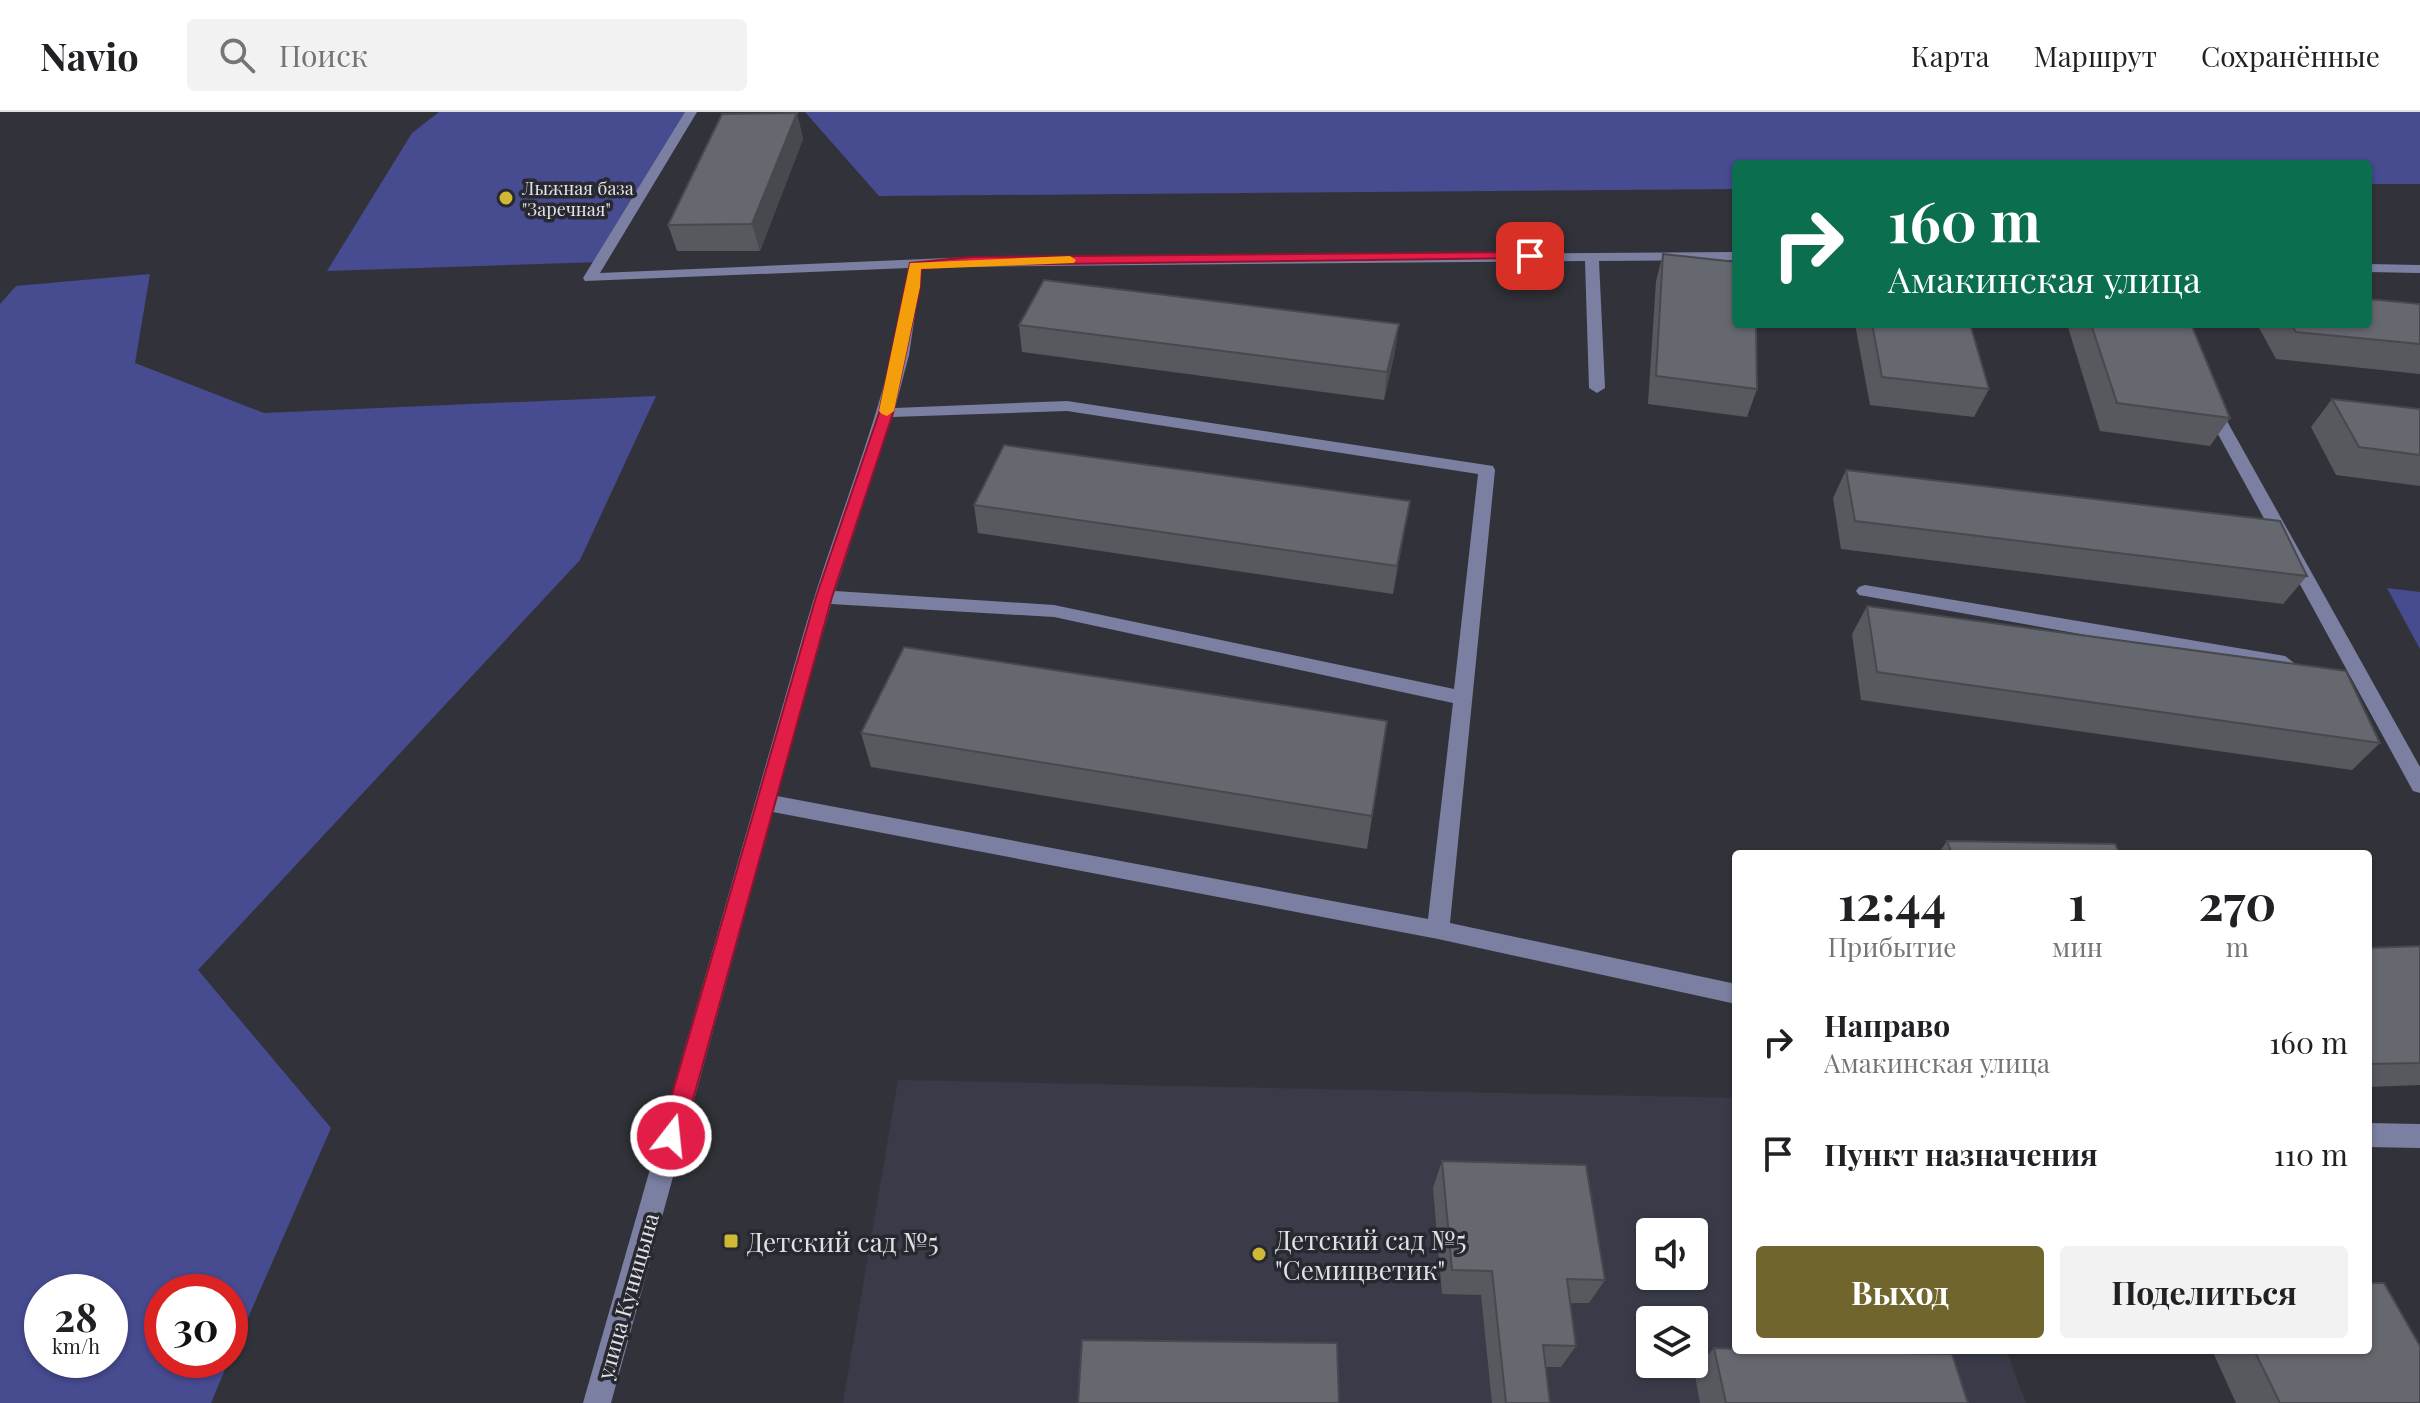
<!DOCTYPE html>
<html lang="ru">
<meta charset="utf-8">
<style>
:root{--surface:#fff;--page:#f2f2f2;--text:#202124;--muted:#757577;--line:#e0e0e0;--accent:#6f652d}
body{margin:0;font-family:"Playfair Display",serif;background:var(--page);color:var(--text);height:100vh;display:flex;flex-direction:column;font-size:30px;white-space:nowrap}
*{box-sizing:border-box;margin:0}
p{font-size:26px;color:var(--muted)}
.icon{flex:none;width:44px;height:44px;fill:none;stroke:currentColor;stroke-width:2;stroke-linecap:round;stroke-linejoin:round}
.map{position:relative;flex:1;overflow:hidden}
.details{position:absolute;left:1732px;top:738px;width:640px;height:504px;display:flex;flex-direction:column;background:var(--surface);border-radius:8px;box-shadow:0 2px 6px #0004}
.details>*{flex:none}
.guide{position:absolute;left:1732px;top:48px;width:640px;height:168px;border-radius:8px;box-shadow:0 2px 6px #0004;background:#0b6e4f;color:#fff;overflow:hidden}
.fabs{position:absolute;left:1636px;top:1106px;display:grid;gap:16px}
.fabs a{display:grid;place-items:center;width:72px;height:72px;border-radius:8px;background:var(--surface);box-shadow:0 2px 6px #0004;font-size:40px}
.speed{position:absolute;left:24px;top:1162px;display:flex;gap:16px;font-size:40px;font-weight:700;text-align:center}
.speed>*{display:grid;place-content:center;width:104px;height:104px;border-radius:50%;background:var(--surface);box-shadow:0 2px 6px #0004;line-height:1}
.speed small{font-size:20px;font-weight:400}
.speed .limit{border:12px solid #d22;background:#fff;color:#111}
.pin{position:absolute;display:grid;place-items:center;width:68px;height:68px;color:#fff;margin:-34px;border-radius:16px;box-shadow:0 4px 12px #0006}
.me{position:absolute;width:88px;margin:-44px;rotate:16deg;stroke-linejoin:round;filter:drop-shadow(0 0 6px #0008)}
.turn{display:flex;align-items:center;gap:28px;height:168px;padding:0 24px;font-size:36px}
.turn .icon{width:104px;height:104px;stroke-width:2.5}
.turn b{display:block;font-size:56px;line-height:68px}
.eta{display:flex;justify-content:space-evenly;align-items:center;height:136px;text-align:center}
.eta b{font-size:48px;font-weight:700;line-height:56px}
.cta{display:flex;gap:16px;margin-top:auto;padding:16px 24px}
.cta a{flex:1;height:92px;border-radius:8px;background:var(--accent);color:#fff;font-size:32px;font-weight:700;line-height:92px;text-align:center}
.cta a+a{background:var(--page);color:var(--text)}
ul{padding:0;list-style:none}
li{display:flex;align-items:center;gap:24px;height:112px;padding:0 24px}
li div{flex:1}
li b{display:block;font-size:30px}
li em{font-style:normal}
header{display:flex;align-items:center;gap:48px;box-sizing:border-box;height:112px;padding:0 40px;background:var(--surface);border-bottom:2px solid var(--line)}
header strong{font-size:38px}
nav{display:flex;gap:44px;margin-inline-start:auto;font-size:28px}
.search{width:560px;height:72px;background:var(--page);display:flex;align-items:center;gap:20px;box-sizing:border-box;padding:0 28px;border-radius:8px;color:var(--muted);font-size:30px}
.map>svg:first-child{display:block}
</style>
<header>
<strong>Navio</strong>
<div class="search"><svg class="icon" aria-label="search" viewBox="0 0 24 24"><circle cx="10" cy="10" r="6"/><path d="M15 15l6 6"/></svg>Поиск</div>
<nav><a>Карта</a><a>Маршрут</a><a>Сохранённые</a></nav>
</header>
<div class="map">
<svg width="2420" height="1291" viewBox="0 0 2420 1291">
<rect width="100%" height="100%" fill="#32333a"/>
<!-- built -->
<path fill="#393b48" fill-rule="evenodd" d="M 898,968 L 1736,986 L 1736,1238 L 2006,1238 L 2026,1291 L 843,1291 ZM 1650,1120 L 1694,1120 L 1694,1164 L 1650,1164 ZM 1650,1208 L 1694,1208 L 1694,1252 L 1650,1252 Z"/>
<!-- green -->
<path fill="#474b90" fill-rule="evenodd" d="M 439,0 L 691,0 L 600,150 L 327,159 L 412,21 Z
M 805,0 L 2420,0 L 2420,72 L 2368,72 L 2368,52 L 1736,52 L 1736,77 L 879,84 Z
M 150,162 L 135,251 L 264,301 L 656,284 L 580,448 L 198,858 L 331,1016 L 230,1247 L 230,1180 L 162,1180 L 162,1248 L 229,1248 L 211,1291 L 0,1291 L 0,192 L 16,174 ZM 110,1180 L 110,1248 L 42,1248 L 42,1180 Z
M 2387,476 L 2420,480 L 2420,537 Z"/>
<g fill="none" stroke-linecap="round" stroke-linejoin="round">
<!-- minor -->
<path fill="#7b80a2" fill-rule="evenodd" d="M 685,0 L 697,0 L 600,161 L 971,145 L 1736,140 L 1736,148 L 1599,149 L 1605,276 L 1597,281 L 1589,276 L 1585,149 L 922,155 L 909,243 L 895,296 L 1067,289 L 1493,354 L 1495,358 L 1450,811 L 1736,872 L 1736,892 L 1438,827 L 773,700 L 611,1291 L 583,1291 C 657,1033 731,774 805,516 C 840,395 893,282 908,156 L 585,169 L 583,166 ZM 1067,299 L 1478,362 L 1454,577 L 1054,493 L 835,479 L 892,305 ZM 831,492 L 1054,505 L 1453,591 L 1428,807 L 777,684 Z
M 2368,152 L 2420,153 L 2420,161 L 2368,160 Z
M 2210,288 L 2218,293 L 2420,655 L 2420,681 L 2413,679 L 2202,293 Z
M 1865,473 L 2285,544 L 2294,551 L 2285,558 L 1859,483 L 1856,479 L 1859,475 Z
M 2368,1011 L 2420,1012 L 2420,1036 L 2368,1035 Z"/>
</g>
<!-- wall -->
<path fill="#58595f" d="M 797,1 L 803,27 L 760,139 L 677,139 L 668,113 Z
M 1663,142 L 1757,277 L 1747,305 L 1648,292 L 1656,169 Z
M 2420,192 L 2420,262 L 2276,247 L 2257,212 L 2368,212 Z
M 1855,212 L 1970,212 L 1989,277 L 1974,305 L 1870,293 Z
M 2067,212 L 2191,212 L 2230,306 L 2210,334 L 2100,319 Z
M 1019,213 L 1395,240 L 1384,288 L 1022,240 Z
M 2332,287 L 2420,297 L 2420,374 L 2336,363 L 2311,315 Z
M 1846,358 L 2307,464 L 2283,492 L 1841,437 L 1833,386 Z
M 1410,389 L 1393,482 L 978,421 L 974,393 Z
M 1867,494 L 2380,631 L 2352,658 L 1861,588 L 1852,522 Z
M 1387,609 L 1367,737 L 871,655 L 861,621 Z
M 1947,729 L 2120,742 L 1938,742 Z
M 2420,834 L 2420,973 L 2368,975 L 2368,836 Z
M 1442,1049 L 1605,1168 L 1589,1191 L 1570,1191 L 1576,1234 L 1561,1255 L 1546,1255 L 1550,1291 L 1492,1291 L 1481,1183 L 1442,1182 L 1433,1076 Z
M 1714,1236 L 1968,1291 L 1700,1291 L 1694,1258 Z
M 2212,1238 L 2368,1238 L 2420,1291 L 2236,1291 Z"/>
<!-- shaded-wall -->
<path fill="#47494e" d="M 797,1 L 803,27 L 760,139 L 752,112 Z
M 1399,212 L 1395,240 L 1384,288 L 1387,260 Z
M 1410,389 L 1405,417 L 1393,482 L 1397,454 Z"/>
<!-- building -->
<path fill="#66686f" stroke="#47494e" stroke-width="2" d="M 797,1 L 752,112 L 668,113 L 722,2 Z
M 1663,142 L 1736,150 L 1736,212 L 1756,212 L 1757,277 L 1656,264 Z
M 1044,168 L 1399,212 L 1387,260 L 1019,213 Z
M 2368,187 L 2420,192 L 2420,232 L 2296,220 L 2291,212 L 2368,212 Z
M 1872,212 L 1970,212 L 1989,277 L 1882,265 Z
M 2091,212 L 2191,212 L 2230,306 L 2117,291 Z
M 2332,287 L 2420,297 L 2420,343 L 2359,335 Z
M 1004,333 L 1410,389 L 1397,454 L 974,393 Z
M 1846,358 L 2280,409 L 2307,464 L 1855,409 Z
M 1867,494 L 2346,559 L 2380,631 L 1877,560 Z
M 904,535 L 1387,609 L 1372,704 L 861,621 Z
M 1947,729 L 2115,732 L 2120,742 L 1952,742 Z
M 2420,834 L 2420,951 L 2368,952 L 2368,836 Z
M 1442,1049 L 1586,1053 L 1605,1168 L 1567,1167 L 1576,1234 L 1543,1233 L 1550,1291 L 1506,1291 L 1492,1159 L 1452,1158 Z
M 2368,1171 L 2384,1171 L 2420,1234 L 2420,1291 L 2280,1291 L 2254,1238 L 2368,1238 Z
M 1082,1228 L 1337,1231 L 1339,1291 L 1078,1291 Z
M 1714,1236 L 1736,1237 L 1736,1238 L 1952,1242 L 1968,1291 L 1726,1291 Z"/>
<!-- route -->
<path fill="#e11d48" stroke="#92132f" stroke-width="2" d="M 1530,140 L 1534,141 L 1534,146 L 971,153 L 921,157 L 920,175 L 893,301 L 832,485 L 683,1024 L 679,1032 L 671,1035 L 663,1032 L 660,1024 L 816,485 L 879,301 L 910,151 L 971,145 Z"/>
<!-- slow -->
<path fill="#f59e0b" d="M 1070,144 L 1076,148 L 1074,151 L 921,157 L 920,175 L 894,299 L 887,304 L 882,302 L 879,299 L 910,151 Z"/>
<!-- markers -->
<g fill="#d0b837" stroke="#282930" stroke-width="3">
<circle cx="506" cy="86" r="8"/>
<rect x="723" y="1121" width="16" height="16" rx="4"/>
<circle cx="1259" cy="1142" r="8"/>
</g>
<g text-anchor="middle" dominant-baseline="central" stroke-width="7" stroke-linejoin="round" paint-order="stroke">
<!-- far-poi labels -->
<g font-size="18" fill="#e0e1e5" stroke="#282930" text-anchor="start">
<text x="522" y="76">Лыжная база<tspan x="522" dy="21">"Заречная"</tspan></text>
</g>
<!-- street labels -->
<g font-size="22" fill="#e0e1e5" stroke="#282930">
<text transform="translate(627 1184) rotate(-74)">улица Куницына</text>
</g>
<!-- near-poi labels -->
<g font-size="26" fill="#e0e1e5" stroke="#282930" text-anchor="start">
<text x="1275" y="1127">Детский сад №5<tspan x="1275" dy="30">"Семицветик"</tspan></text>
<text x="747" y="1129">Детский сад №5</text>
</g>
</g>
</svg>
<div class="fabs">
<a><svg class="icon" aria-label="sound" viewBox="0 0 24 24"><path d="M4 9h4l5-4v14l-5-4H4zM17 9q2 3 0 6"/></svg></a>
<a><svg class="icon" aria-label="layers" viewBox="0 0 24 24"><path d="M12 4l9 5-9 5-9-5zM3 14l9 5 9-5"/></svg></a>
</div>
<div class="speed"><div>28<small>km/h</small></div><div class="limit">30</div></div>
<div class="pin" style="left:1530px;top:144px;background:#d93025"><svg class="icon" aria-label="arrive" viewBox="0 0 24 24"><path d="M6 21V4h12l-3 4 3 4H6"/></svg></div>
<svg class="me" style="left:671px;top:1024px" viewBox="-20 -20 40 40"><circle r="17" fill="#e11d48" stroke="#fff" stroke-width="3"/><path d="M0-11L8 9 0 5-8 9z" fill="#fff"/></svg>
<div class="guide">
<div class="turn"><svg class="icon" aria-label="right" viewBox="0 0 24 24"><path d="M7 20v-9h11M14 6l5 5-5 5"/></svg><div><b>160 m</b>Амакинская улица</div></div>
</div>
<section class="details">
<div class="eta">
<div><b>12:44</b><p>Прибытие</p></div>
<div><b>1</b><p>мин</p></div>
<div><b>270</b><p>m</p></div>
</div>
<ul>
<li><svg class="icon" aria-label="right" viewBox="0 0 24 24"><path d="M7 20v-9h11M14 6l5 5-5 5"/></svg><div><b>Направо</b><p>Амакинская улица</p></div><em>160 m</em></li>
<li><svg class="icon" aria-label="arrive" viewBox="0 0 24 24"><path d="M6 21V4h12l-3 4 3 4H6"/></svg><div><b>Пункт назначения</b></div><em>110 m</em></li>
</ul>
<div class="cta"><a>Выход</a><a>Поделиться</a></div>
</section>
</div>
